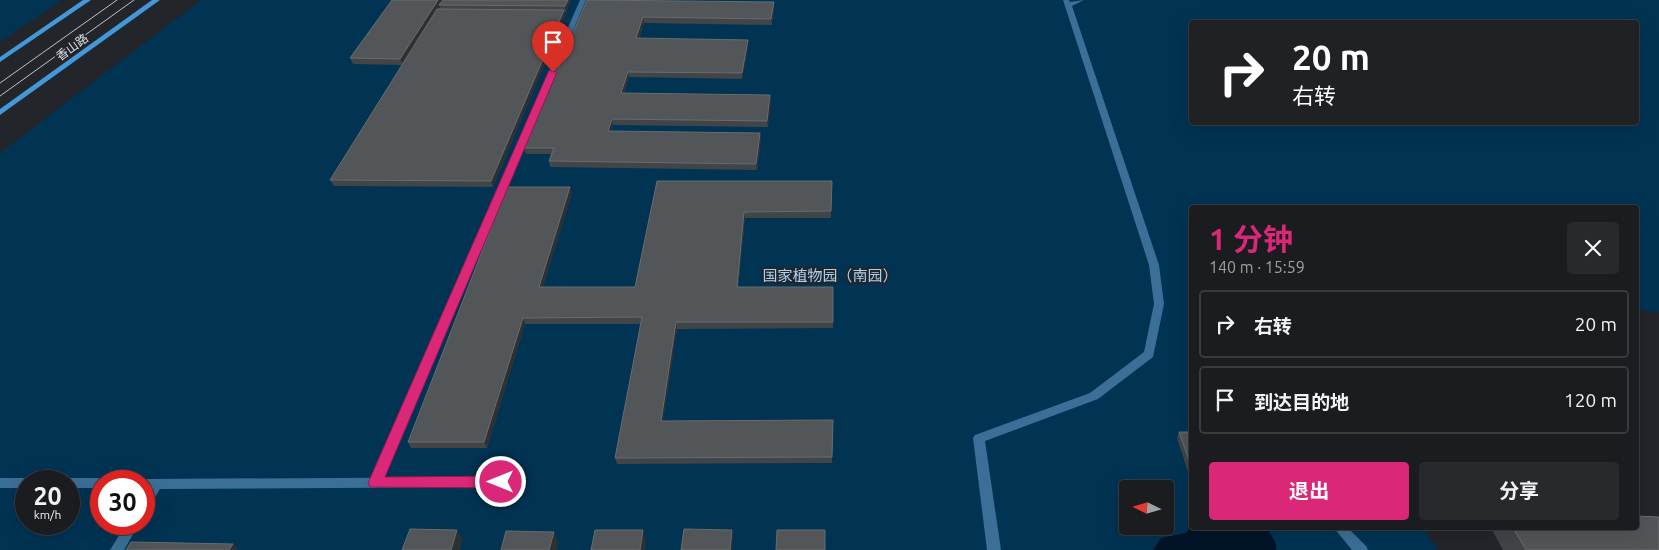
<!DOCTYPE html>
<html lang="zh">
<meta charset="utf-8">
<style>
:root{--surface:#1a1c1f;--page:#27292c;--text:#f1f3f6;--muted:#9fa1a4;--line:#383a3d;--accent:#db2777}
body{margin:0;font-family:Ubuntu,"Noto Sans SC",sans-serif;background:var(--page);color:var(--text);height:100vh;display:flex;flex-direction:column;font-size:19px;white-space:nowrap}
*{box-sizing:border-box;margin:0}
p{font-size:16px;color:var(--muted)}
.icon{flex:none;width:28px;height:28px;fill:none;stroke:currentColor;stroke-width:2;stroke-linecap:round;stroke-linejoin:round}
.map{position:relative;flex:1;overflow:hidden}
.side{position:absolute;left:1189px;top:205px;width:450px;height:325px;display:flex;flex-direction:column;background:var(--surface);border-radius:5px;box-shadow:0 5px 20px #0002,0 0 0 1px var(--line)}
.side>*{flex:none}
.top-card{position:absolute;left:1189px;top:20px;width:450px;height:105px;border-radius:5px;box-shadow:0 5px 20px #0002,0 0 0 1px var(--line);background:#202124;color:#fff;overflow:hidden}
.needle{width:32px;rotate:275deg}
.buttons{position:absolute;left:1119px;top:480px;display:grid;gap:10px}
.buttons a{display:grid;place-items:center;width:55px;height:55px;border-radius:5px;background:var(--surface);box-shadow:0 5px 20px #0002,0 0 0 1px var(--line);font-size:25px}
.speed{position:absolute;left:15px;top:470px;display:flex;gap:10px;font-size:25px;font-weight:700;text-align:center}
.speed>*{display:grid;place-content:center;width:65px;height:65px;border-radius:50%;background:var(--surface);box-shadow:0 5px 20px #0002,0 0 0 1px var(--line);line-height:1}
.speed small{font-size:12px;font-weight:400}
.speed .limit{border:8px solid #d22;background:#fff;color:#111}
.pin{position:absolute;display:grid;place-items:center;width:42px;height:42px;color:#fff;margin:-51px -21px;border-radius:50% 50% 50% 0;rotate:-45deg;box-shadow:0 0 5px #0007}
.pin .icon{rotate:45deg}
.me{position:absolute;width:55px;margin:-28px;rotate:270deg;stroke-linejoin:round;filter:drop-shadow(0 0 4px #0008)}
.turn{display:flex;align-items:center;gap:18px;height:105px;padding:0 20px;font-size:22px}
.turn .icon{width:65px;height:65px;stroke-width:2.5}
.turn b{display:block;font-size:35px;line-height:42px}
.round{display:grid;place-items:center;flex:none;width:52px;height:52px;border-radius:5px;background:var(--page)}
.head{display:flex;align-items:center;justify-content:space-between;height:85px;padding:0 20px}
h1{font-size:30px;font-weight:700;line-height:38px;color:var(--accent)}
.button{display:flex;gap:10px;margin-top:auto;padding:10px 20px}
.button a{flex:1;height:58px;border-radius:5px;background:var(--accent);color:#fff;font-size:20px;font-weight:700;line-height:58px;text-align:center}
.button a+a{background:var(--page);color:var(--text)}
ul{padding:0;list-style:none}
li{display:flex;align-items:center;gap:15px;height:68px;margin:0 10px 8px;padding:0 10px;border:2px solid var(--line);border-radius:5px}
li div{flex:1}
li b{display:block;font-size:19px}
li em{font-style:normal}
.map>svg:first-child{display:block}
</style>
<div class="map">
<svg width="1659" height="550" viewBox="0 0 1659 550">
<rect width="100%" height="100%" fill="#222529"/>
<!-- green -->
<path fill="#013353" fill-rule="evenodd" d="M 0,0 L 62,0 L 0,42 Z
M 201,0 L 1659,0 L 1659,312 L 1636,310 L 1636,208 L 1191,208 L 1191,528 L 1424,528 L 1437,550 L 0,550 L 0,153 ZM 1191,22 L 1636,22 L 1636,122 L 1191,122 ZM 26,481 L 69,481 L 69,524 L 26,524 ZM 101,481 L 144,481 L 144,524 L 101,524 ZM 1128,489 L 1165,489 L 1165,526 L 1128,526 Z"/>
<!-- water -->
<path fill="#001427" d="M 1191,525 L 1191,528 L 1267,528 L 1276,544 L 1276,550 L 1153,550 L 1161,538 L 1186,533 Z"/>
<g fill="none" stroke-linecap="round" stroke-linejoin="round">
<!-- lane -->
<path fill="#3c6f97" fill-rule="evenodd" d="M 580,0 L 586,0 L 381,483 L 379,487 L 375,488 L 371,487 L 369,483 Z
M 1063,0 L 1069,0 L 1070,2 L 1084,0 L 1072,6 L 1159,265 L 1157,267 L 1154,268 L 1149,265 Z"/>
<!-- street -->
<path fill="#3c6f97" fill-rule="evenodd" d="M 1154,262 L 1159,265 L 1164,304 L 1153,357 L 1098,399 L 985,441 L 1001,550 L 987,550 L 973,438 L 975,435 L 1090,393 L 1144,352 L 1154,304 L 1149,265 Z
M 501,477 L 505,478 L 507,482 L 505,486 L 501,487 L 160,489 L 148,509 L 144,511 L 144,494 L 147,489 L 144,489 L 144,481 L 139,481 L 144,479 Z
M 0,478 L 26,478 L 31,481 L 26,481 L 26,488 L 0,488 Z
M 69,478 L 101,478 L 106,481 L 101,481 L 101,488 L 69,488 L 69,481 L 64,481 Z
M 126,524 L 139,524 L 124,550 L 110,550 Z
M 1334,528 L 1348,528 L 1366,546 L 1368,550 L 1352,550 Z"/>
<!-- secondary -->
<path fill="#4298d9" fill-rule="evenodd" d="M 83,0 L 91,0 L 0,62 L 0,57 Z
M 152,0 L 160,0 L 0,115 L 0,109 Z"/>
<!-- tram -->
<path stroke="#c0c3c6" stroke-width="1" d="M 0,83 L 117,0
M 0,96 L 134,0"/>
</g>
<!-- wall -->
<path fill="#414548" d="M 392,0 L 571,0 L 566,12 L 564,12 L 565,16 L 493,187 L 334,186 L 330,180 L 402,65 L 353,64 L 350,58 Z
M 587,0 L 774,7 L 772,25 L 644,23 L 639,39 L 748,40 L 748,46 L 742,79 L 629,77 L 624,93 L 770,95 L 771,101 L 768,127 L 613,125 L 611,131 L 761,139 L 757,170 L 550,167 L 549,161 L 551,154 L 526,154 L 524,148 Z
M 657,181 L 832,181 L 831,218 L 745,218 L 738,287 L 833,287 L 833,328 L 677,329 L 663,421 L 833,420 L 832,463 L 617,464 L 615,458 L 641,324 L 525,324 L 487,448 L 411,448 L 408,442 L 572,193 L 543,287 L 635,287 Z
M 1179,432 L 1191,432 L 1191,472 L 1188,472 L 1177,438 Z
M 1491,528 L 1636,528 L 1659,550 L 1503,550 Z"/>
<!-- shaded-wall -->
<path fill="#2d3134" d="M 438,0 L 444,0 L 439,5 L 440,7 L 403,65 L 400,59 Z
M 568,0 L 571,0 L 566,12 L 565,6 Z
M 774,2 L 774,7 L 772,25 L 771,19 Z
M 564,10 L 565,16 L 493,187 L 491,181 Z
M 643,17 L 644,23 L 637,44 L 636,38 Z
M 748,40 L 748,46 L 742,79 L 742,73 Z
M 628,72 L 629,77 L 622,98 L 621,93 Z
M 770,95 L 771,101 L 768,127 L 767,121 Z
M 612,119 L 613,125 L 609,137 L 608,131 Z
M 760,133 L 761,139 L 757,170 L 756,164 Z
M 570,187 L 572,193 L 541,293 L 539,287 Z
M 744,212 L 745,218 L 737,293 L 737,287 Z
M 523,318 L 525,324 L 487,448 L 484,442 Z
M 676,322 L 677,329 L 662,427 L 661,421 Z
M 457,530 L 463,540 L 460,550 L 451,550 Z
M 643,530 L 646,541 L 645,550 L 640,550 Z
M 732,530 L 733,540 L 732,550 L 730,550 Z
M 554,532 L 558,542 L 557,550 L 549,550 Z
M 233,544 L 238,550 L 229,550 Z"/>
<!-- building -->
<path fill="#525659" stroke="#686c6f" d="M 392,0 L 438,0 L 400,59 L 350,58 Z
M 443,0 L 568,0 L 565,6 L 439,5 Z
M 587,0 L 774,2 L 771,19 L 643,17 L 636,38 L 748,40 L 742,73 L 628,72 L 621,93 L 770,95 L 767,121 L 612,119 L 608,131 L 760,133 L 756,164 L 549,161 L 554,148 L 524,148 Z
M 437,9 L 564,10 L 491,181 L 330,180 Z
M 657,181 L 832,181 L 831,211 L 744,212 L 737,287 L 833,287 L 833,322 L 676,322 L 661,421 L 833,420 L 832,457 L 615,458 L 642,317 L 523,318 L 484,442 L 408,442 L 507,187 L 570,187 L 539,287 L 635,287 Z
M 1179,432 L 1191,432 L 1191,466 Z
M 1636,516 L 1659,517 L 1659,550 L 1526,550 L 1513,528 L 1636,528 Z
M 410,529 L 457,530 L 451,550 L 402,550 Z
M 684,529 L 732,530 L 730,550 L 681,550 Z
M 595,530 L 643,530 L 640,550 L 591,550 Z
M 777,530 L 825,530 L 825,550 L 776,550 Z
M 506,531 L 554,532 L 549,550 L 501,550 Z
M 131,542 L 233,544 L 229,550 L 126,550 Z"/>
<!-- route -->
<path fill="#db2777" stroke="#8e194d" d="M 549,70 L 557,72 L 385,477 L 501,476 L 506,478 L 508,482 L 506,487 L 501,488 L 370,487 L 368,483 Z"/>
<g text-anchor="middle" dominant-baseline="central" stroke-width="4" stroke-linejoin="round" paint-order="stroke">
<!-- far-street labels -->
<g font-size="12" fill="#e0e2e5" stroke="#222529">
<text transform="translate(72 47) rotate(-36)">香山路</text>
</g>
<!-- park labels -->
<g font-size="15" fill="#acd3f5" stroke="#222529">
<text x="830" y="275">国家植物园（南园）</text>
</g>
</g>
</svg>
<div class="buttons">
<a><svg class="needle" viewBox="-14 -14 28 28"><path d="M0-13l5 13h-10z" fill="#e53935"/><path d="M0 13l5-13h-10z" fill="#9fa1a4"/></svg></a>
</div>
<div class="speed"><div>20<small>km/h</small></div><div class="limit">30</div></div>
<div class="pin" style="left:553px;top:72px;background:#d93025"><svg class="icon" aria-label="arrive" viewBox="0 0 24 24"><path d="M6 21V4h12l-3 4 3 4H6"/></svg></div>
<svg class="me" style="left:501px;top:482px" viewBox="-20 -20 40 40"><circle r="17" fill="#db2777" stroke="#fff" stroke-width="3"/><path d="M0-11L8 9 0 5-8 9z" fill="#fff"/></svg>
<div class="top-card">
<div class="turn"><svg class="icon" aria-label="right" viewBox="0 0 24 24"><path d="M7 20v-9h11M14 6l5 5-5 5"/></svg><div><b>20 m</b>右转</div></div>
</div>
<section class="side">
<div class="head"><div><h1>1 分钟</h1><p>140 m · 15:59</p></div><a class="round"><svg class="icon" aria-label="close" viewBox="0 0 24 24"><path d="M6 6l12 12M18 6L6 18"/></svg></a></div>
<ul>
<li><svg class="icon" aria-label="right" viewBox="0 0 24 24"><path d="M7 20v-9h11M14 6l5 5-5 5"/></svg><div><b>右转</b></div><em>20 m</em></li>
<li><svg class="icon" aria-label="arrive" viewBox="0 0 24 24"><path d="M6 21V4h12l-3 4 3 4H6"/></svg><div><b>到达目的地</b></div><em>120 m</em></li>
</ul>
<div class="button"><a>退出</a><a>分享</a></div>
</section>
</div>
